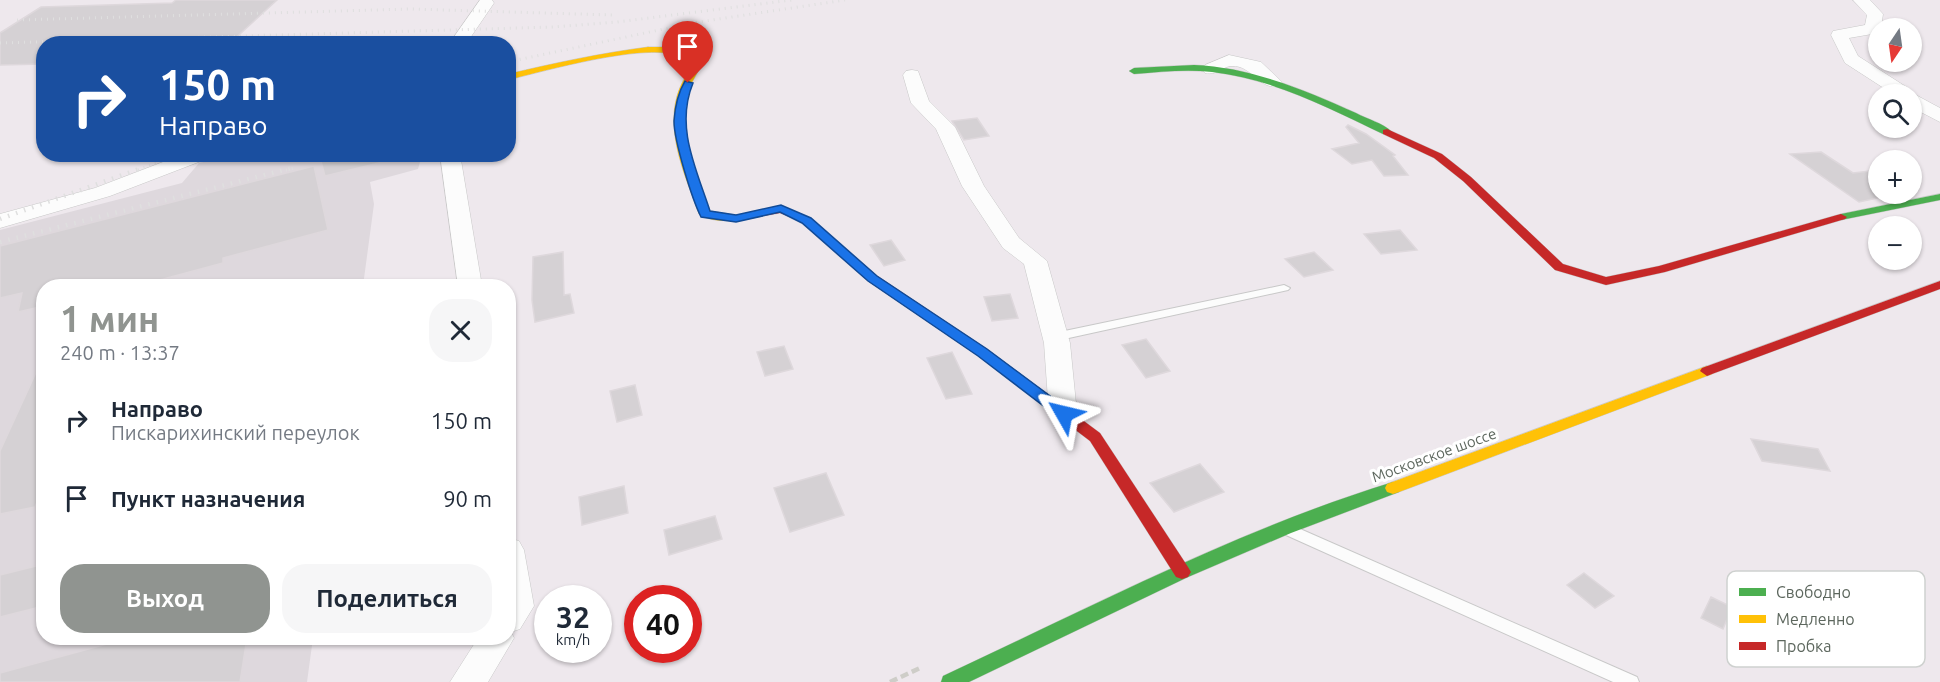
<!DOCTYPE html>
<html lang="ru">
<meta charset="utf-8">
<style>
:root{--surface:#fff;--page:#f6f6f7;--text:#1f2937;--muted:#747a83;--accent:#909490}
body{margin:0;font-family:Ubuntu,sans-serif;background:var(--page);color:var(--text);height:100vh;display:flex;flex-direction:column;font-size:22px;white-space:nowrap}
*{box-sizing:border-box;margin:0}
p{font-size:20px;color:var(--muted)}
.icon{flex:none;width:33px;height:33px;fill:none;stroke:currentColor;stroke-width:2;stroke-linecap:round;stroke-linejoin:round}
.map{position:relative;flex:1;overflow:hidden}
.details{position:absolute;left:36px;top:279px;width:480px;height:366px;display:flex;flex-direction:column;background:var(--surface);border-radius:24px;box-shadow:0 2px 4px #0004}
.details>*{flex:none}
.guide{position:absolute;left:36px;top:36px;width:480px;height:126px;border-radius:24px;box-shadow:0 2px 4px #0004;background:#1a4fa0;color:#fff;overflow:hidden}
.needle{width:39px;rotate:193deg}
.tools{position:absolute;left:1868px;top:18px;display:grid;gap:12px}
.tools a{display:grid;place-items:center;width:54px;height:54px;border-radius:50%;background:var(--surface);box-shadow:0 2px 4px #0004;font-size:30px}
.speed{position:absolute;left:534px;top:585px;display:flex;gap:12px;font-size:30px;font-weight:700;text-align:center}
.speed>*{display:grid;place-content:center;width:78px;height:78px;border-radius:50%;background:var(--surface);box-shadow:0 2px 4px #0004;line-height:1}
.speed small{font-size:15px;font-weight:400}
.speed .limit{border:9px solid #d22;background:#fff;color:#111}
.pin{position:absolute;display:grid;place-items:center;width:51px;height:51px;color:#fff;margin:-62px -26px;border-radius:50% 50% 50% 0;rotate:-45deg;box-shadow:0 0 6px #0007}
.pin .icon{rotate:45deg}
.me{position:absolute;width:66px;margin:-33px;rotate:307deg;stroke-linejoin:round;filter:drop-shadow(0 0 4px #0008)}
.turn{display:flex;align-items:center;gap:21px;height:126px;padding:0 24px;font-size:27px}
.turn .icon{width:78px;height:78px;stroke-width:2.5}
.turn b{display:block;font-size:42px;line-height:51px}
.round{display:grid;place-items:center;flex:none;width:63px;height:63px;border-radius:24px;background:var(--page)}
.overview{display:flex;align-items:center;justify-content:space-between;height:102px;padding:0 24px}
h1{font-size:36px;font-weight:600;line-height:45px;color:var(--accent)}
.primary-button{display:flex;gap:12px;margin-top:auto;padding:12px 24px}
.primary-button a{flex:1;height:69px;border-radius:24px;background:var(--accent);color:#fff;font-size:24px;font-weight:600;line-height:69px;text-align:center}
.primary-button a+a{background:var(--page);color:var(--text)}
ul{padding:0;list-style:none}
li{display:flex;align-items:center;gap:18px;height:78px;padding:0 24px}
li div{flex:1}
li b{display:block;font-size:22px}
li em{font-style:normal}
.map>svg:first-child{display:block}
</style>
<div class="map">
<svg width="1940" height="682" viewBox="0 0 1940 682">
<rect width="100%" height="100%" fill="#eee8ed"/>
<!-- industrial -->
<path fill="#ded8dd" d="M 232,155 L 422,155 L 418,169 L 370,182 L 374,204 L 363,286 L 44,286 L 44,638 L 313,638 L 307,682 L 0,682 L 0,230 L 182,183 L 199,163 Z"/>
<!-- building -->
<path fill="#d5d1d4" stroke="#ded8dc" stroke-width="1.5" d="M 176,0 L 277,0 L 229,44 L 44,44 L 44,64 L 0,65 L 0,33 L 41,7 L 172,3 Z
M 977,118 L 989,136 L 964,140 L 952,121 Z
M 1348,125 L 1366,134 L 1395,155 L 1393,156 L 1408,175 L 1384,176 L 1372,160 L 1352,164 L 1332,149 L 1359,143 L 1346,127 Z
M 1821,152 L 1853,173 L 1878,170 L 1878,198 L 1859,202 L 1790,154 Z
M 319,154 L 382,154 L 383,162 L 325,176 Z
M 314,166 L 328,230 L 223,258 L 223,263 L 152,282 L 152,286 L 44,286 L 44,306 L 18,312 L 22,293 L 0,298 L 0,246 Z
M 1400,230 L 1417,250 L 1381,254 L 1364,234 Z
M 891,240 L 905,260 L 884,266 L 870,245 Z
M 563,252 L 564,295 L 570,294 L 574,313 L 535,322 L 532,300 L 533,257 Z
M 1314,252 L 1333,270 L 1304,277 L 1285,259 Z
M 1010,294 L 1018,318 L 992,321 L 984,297 Z
M 1146,339 L 1170,371 L 1146,378 L 1122,345 Z
M 784,346 L 793,369 L 765,376 L 757,352 Z
M 952,352 L 972,394 L 946,399 L 927,358 Z
M 44,355 L 44,485 L 35,507 L 0,514 L 0,451 Z
M 635,385 L 642,415 L 617,422 L 610,391 Z
M 1751,439 L 1818,449 L 1830,471 L 1762,461 Z
M 1200,464 L 1224,492 L 1174,512 L 1150,483 Z
M 826,473 L 844,515 L 790,532 L 774,488 Z
M 624,486 L 628,513 L 582,525 L 579,497 Z
M 715,516 L 722,539 L 669,555 L 664,530 Z
M 44,564 L 44,606 L 0,617 L 0,575 Z
M 1584,573 L 1614,596 L 1595,608 L 1567,585 Z
M 1711,597 L 1732,607 L 1723,629 L 1701,618 Z
M 129,638 L 247,638 L 240,682 L 0,682 L 0,673 Z"/>
<g fill="none" stroke-linecap="round" stroke-linejoin="round">
<defs>
<path id="lane" d="M 1284,285 L 1290,288 L 1288,290 L 1055,341 L 1049,337 L 1055,333 Z
M 1291,525 L 1637,677 L 1639,682 L 1613,682 L 1286,535 L 1284,531 L 1286,527 Z"/>
<path id="street" d="M 480,0 L 492,0 L 494,3 L 466,44 L 449,44 Z
M 1853,0 L 1870,0 L 1883,14 L 1881,28 L 1878,28 L 1878,33 L 1849,38 L 1858,56 L 1911,90 L 1914,94 L 1940,108 L 1940,122 L 1911,107 L 1911,94 L 1893,94 L 1845,63 L 1831,35 L 1833,31 L 1865,25 L 1867,15 Z
M 1229,55 L 1261,62 L 1282,82 L 1279,86 C 1260,91 1252,65 1232,66 C 1222,66 1217,76 1205,73 L 1202,69 L 1205,65 Z
M 912,70 L 918,71 L 929,101 L 955,127 L 984,186 L 1019,238 L 1047,261 L 1070,343 L 1077,414 L 1073,421 L 1063,424 L 1053,421 L 1049,414 L 1044,343 L 1024,264 L 1003,248 L 962,186 L 936,129 L 911,103 L 903,75 L 906,71 Z
M 184,154 L 212,154 L 209,158 L 110,196 L 0,228 L 0,214 L 95,188 Z
M 440,154 L 460,154 L 482,286 L 458,286 Z
M 508,538 L 519,541 L 524,550 L 534,606 L 520,629 L 511,632 L 514,638 L 488,682 L 450,682 L 478,638 L 508,638 Z"/>
<path id="fast" d="M 1194,65 C 1250,67 1305,90 1356,113 C 1367,119 1383,123 1392,132 L 1391,134 L 1383,134 C 1329,108 1273,79 1212,72 C 1186,69 1160,72 1134,74 L 1129,71 L 1134,68 Z
M 1940,194 L 1940,200 L 1841,220 L 1835,217 L 1841,214 Z
M 1393,482 L 1399,484 L 1401,488 L 1399,492 L 1291,533 L 1188,577 L 969,682 L 941,682 L 943,676 C 1091,607 1237,530 1393,482 Z"/>
<path id="slow" d="M 648,47 C 672,47 684,46 701,66 C 696,76 689,85 687,96 C 677,135 697,176 710,211 L 736,215 L 753,212 L 759,215 L 757,217 C 742,221 711,224 699,214 C 686,178 666,135 677,96 C 680,85 686,76 691,66 C 687,62 684,56 677,55 C 641,44 548,70 508,80 L 508,74 C 555,63 601,53 648,47 Z
M 1707,366 L 1714,371 L 1712,374 L 1399,492 L 1393,494 L 1387,492 L 1385,488 L 1387,484 Z"/>
<path id="jam" d="M 1387,129 L 1442,154 L 1471,177 L 1563,264 L 1606,277 L 1659,266 L 1837,215 L 1841,214 L 1847,217 L 1845,219 L 1665,272 L 1606,285 L 1555,270 L 1463,181 L 1434,158 L 1383,134 L 1383,130 Z
M 781,206 L 810,218 L 876,275 L 987,349 L 1100,433 L 1188,567 L 1191,572 L 1188,577 L 1182,579 L 1176,577 L 1090,441 L 977,355 L 868,281 L 802,222 L 780,213 L 753,218 L 747,215 L 749,213 Z
M 1940,281 L 1940,289 L 1712,374 L 1707,376 L 1700,371 L 1702,368 Z"/>
</defs>
<!-- lane casing -->
<use href="#lane" stroke="#c8c8c8" stroke-width="2"/>
<!-- street casing -->
<use href="#street" stroke="#c8c8c8" stroke-width="1"/>
<!-- fast casing -->
<use href="#fast" stroke="#c9c9c9" stroke-width="1"/>
<!-- slow casing -->
<use href="#slow" stroke="#c9c9c9" stroke-width="1"/>
<!-- jam casing -->
<use href="#jam" stroke="#c9c9c9" stroke-width="1"/>
<!-- path -->
<path stroke="#cecdc8" stroke-width="4.5" stroke-dasharray="8 4" stroke-linecap="butt" d="M 890,682 L 920,668"/>
<!-- lane -->
<use href="#lane" fill="#fcfcfc" fill-rule="evenodd"/>
<!-- street -->
<use href="#street" fill="#fcfcfc" fill-rule="evenodd"/>
<!-- fast -->
<use href="#fast" fill="#4caf50" fill-rule="evenodd"/>
<!-- slow -->
<use href="#slow" fill="#ffc107" fill-rule="evenodd"/>
<!-- jam -->
<use href="#jam" fill="#c62828" fill-rule="evenodd"/>
<!-- rail-far1 -->
<path stroke="#dfdfdf" stroke-width="3" stroke-dasharray="1 5" stroke-linecap="butt" d="M 17,20 L 411,9 L 612,15
M 0,43 L 553,27 L 617,22 L 792,0
M 508,62 L 692,23 L 845,0
M 138,170 L 182,154
M 286,170 L 297,167"/>
<!-- rail -->
<path stroke="#dfdfdf" stroke-width="4.5" stroke-dasharray="1.5 7" stroke-linecap="butt" d="M 0,219 L 142,168
M 0,242 L 292,168"/>
</g>
<!-- route -->
<path fill="#1a73e8" stroke="#114b97" stroke-width="1.5" d="M 685,81 L 693,83 C 675,127 696,168 710,211 L 736,215 L 781,205 L 811,218 L 877,276 L 987,349 L 1069,410 L 1071,414 L 1069,417 L 1058,417 L 978,356 L 868,281 L 802,223 L 780,212 L 736,222 L 701,217 C 692,199 674,141 674,121 C 675,106 678,93 685,81 Z"/>
<g text-anchor="middle" dominant-baseline="central" stroke-width="6" stroke-linejoin="round" paint-order="stroke">
<!-- street labels -->
<g font-size="15" fill="#5d675e" stroke="#fff">
<text transform="translate(1434 455) rotate(-20)">Московское шоссе</text>
</g>
</g>
<!-- legend -->
<rect x="1727" y="571" width="198" height="96" rx="9" fill="#fff" stroke="#ced1cf" stroke-width="1.5"/>
<rect x="1739" y="588" width="27" height="8" fill="#4caf50"/>
<rect x="1739" y="615" width="27" height="8" fill="#ffc107"/>
<rect x="1739" y="642" width="27" height="8" fill="#c62828"/>
<g font-size="16" fill="#5d675e">
<text x="1776" y="598">Свободно</text>
<text x="1776" y="625">Медленно</text>
<text x="1776" y="652">Пробка</text>
</g>
</svg>
<div class="tools">
<a><svg class="needle" viewBox="-14 -14 28 28"><path d="M0-13l5 13h-10z" fill="#e53935"/><path d="M0 13l5-13h-10z" fill="#747a83"/></svg></a>
<a><svg class="icon" aria-label="search" viewBox="0 0 24 24"><circle cx="10" cy="10" r="6"/><path d="M15 15l6 6"/></svg></a>
<a>+</a>
<a>−</a>
</div>
<div class="speed"><div>32<small>km/h</small></div><div class="limit">40</div></div>
<div class="pin" style="left:688px;top:83px;background:#d93025"><svg class="icon" aria-label="arrive" viewBox="0 0 24 24"><path d="M6 21V4h12l-3 4 3 4H6"/></svg></div>
<svg class="me" style="left:1064px;top:414px" viewBox="-20 -20 40 40"><path d="M0-17L14 15 0 8-14 15z" fill="#1a73e8" stroke="#fff" stroke-width="4"/></svg>
<div class="guide">
<div class="turn"><svg class="icon" aria-label="right" viewBox="0 0 24 24"><path d="M7 20v-9h11M14 6l5 5-5 5"/></svg><div><b>150 m</b>Направо</div></div>
</div>
<section class="details">
<div class="overview"><div><h1>1 мин</h1><p>240 m · 13:37</p></div><a class="round"><svg class="icon" aria-label="close" viewBox="0 0 24 24"><path d="M6 6l12 12M18 6L6 18"/></svg></a></div>
<ul>
<li><svg class="icon" aria-label="right" viewBox="0 0 24 24"><path d="M7 20v-9h11M14 6l5 5-5 5"/></svg><div><b>Направо</b><p>Пискарихинский переулок</p></div><em>150 m</em></li>
<li><svg class="icon" aria-label="arrive" viewBox="0 0 24 24"><path d="M6 21V4h12l-3 4 3 4H6"/></svg><div><b>Пункт назначения</b></div><em>90 m</em></li>
</ul>
<div class="primary-button"><a>Выход</a><a>Поделиться</a></div>
</section>
</div>
